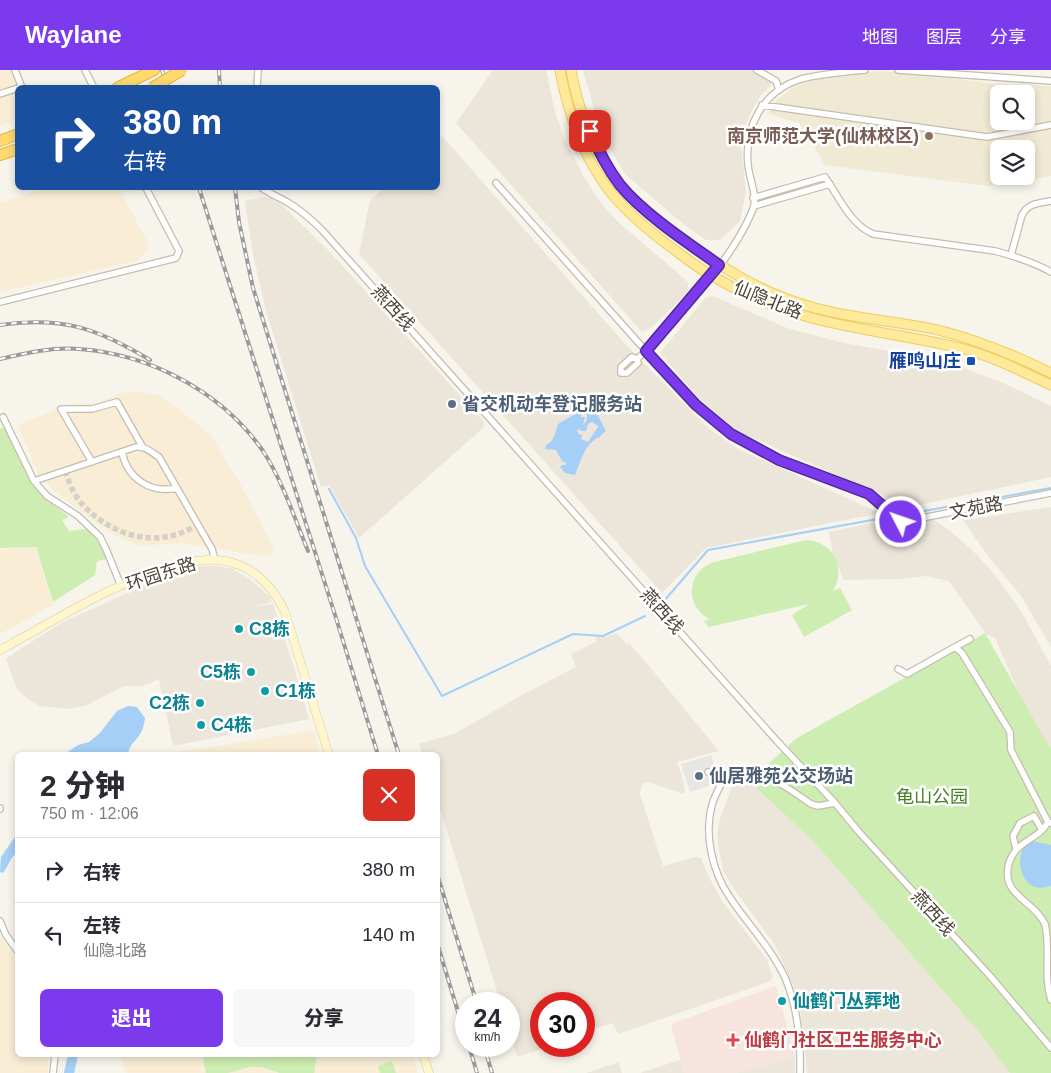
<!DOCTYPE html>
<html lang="zh">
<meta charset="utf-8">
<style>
:root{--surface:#fff;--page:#f7f7f7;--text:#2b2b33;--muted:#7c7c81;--line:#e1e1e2;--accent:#7c3aed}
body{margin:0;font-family:Arial,"Noto Sans SC",sans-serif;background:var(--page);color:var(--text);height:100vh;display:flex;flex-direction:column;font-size:19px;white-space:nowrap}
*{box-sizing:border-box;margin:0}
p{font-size:16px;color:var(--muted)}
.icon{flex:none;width:28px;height:28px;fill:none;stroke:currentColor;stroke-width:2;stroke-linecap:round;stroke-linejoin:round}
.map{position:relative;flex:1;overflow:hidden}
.sheet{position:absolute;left:15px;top:682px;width:425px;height:305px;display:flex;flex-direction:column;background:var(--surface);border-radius:8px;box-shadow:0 2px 8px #0003}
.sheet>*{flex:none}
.guide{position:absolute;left:15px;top:15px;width:425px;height:105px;border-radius:8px;box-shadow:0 2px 8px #0003;background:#1a4fa0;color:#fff;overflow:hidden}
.tools{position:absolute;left:990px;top:15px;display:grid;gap:10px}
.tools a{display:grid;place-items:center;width:45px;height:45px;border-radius:8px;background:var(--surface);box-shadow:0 2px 8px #0003;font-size:25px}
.speed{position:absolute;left:455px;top:922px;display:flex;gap:10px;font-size:25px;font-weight:700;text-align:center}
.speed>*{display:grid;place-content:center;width:65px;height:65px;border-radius:50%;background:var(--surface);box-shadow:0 2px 8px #0003;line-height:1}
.speed small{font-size:12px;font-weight:400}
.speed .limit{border:8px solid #d22;background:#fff;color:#111}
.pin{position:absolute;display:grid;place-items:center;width:42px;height:42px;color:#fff;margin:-21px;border-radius:10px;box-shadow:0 2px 8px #0006}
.me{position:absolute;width:55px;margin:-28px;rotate:311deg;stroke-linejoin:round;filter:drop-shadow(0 0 4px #0008)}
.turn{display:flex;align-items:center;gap:18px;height:105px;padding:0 25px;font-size:22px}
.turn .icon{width:65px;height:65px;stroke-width:2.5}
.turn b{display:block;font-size:35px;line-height:42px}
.round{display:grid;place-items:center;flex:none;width:52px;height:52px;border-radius:8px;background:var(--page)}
.summary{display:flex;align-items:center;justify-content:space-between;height:85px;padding:0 25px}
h1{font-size:30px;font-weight:800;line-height:38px}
.cta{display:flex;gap:10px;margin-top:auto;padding:10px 25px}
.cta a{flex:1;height:58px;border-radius:8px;background:var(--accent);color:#fff;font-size:20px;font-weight:800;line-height:58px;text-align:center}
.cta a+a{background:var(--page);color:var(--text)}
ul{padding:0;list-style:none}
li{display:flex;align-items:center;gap:15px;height:65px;padding:0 25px;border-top:1px solid var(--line)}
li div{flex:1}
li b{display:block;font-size:19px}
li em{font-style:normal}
header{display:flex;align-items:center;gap:30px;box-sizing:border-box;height:70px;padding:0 25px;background:var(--accent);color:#fff}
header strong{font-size:24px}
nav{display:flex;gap:28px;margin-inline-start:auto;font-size:18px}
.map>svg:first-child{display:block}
</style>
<header>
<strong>Waylane</strong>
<nav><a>地图</a><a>图层</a><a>分享</a></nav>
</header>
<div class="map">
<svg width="1051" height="1003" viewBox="0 0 1051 1003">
<rect width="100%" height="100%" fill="#f6f4eb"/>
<!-- residential -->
<path fill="#ebe6d9" d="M 493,0 L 546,0 L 554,38 L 564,68 L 584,107 L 600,132 L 618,152 L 688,212 L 688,222 L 651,258 L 642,262 L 456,53 Z
M 583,0 L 753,0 L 771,7 L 771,15 L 761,25 L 751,42 L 744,58 L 741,76 L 746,121 L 740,151 L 720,170 L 706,170 L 682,153 L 626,105 L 610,79 L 595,42 Z
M 442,66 L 626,275 L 707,357 L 738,379 L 880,443 L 706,478 L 662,523 L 359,184 L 370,130 L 384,118 L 438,118 L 438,70 Z
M 266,127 L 275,129 L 280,133 L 331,183 L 484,352 L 483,358 L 359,468 L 329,415 L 321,417 L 266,241 L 253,184 L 245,133 L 247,130 Z
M 713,226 L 787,258 L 844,273 L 907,284 L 963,298 L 1003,313 L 1051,336 L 1051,407 L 909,437 L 737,361 L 700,329 L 660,283 L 706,227 Z
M 1051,437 L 1051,577 L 1021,526 L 988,486 L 963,450 Z
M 908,445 L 928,446 L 950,461 L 971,479 L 992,501 L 1021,541 L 1051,596 L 1051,681 L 1036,663 L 995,568 L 986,564 L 949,511 L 926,506 L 901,509 L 844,510 L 833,484 L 829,462 Z
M 201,496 L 219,496 L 233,499 L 251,510 L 271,528 L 271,532 L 253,537 L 273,534 L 291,588 L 309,649 L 173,676 L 159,609 L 142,616 L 124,616 L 85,636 L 68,639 L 40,636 L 28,629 L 17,619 L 6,589 L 17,581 L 63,552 L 114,529 L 163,507 Z
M 617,563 L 627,575 L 629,573 L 649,596 L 719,681 L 677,692 L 682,706 L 685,720 L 684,723 L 681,723 L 647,712 L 642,714 L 640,724 L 663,796 L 696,787 L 701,788 L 709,807 L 722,831 L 767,890 L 773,908 L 768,912 L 618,964 L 613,953 L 584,962 L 584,934 L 541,934 L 541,976 L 550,976 L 517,987 L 509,958 L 509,934 L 501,934 L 438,732 L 438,685 L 423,685 L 419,674 L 456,663 L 522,625 L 576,597 L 571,584 L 596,572 L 596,567 L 605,567 Z
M 742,704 L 814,772 L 977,960 L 1010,1003 L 807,1003 L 801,944 L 793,915 L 775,875 L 734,819 L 723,801 L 720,785 L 717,764 L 720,749 L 733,714 Z
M 795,987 L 795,1003 L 735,1003 Z
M 680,990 L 684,1003 L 640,1003 Z
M 619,992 L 622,1003 L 586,1003 Z"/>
<!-- commercial -->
<path fill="#f9edd6" d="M 0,0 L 20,0 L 28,17 L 18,18 L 17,49 L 0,56 Z
M 42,118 L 119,118 L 149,175 L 139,190 L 0,222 L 0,133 L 20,127 Z
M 137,321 L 161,326 L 210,364 L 243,419 L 274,479 L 270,487 L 182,473 L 139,476 L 109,462 L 55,422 L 38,404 L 18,355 L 68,335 L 98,333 L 121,323 Z
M 35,477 L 53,535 L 0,564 L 0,479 Z
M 311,661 L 315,663 L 320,685 L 162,685 Z
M 0,865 L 17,891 L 18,985 L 48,985 L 48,1003 L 0,1003 Z
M 119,985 L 413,985 L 418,1003 L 127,1003 Z"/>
<!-- education -->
<path fill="#f0ead4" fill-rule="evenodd" d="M 879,1 L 936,6 L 995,14 L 1051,16 L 1051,106 L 988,116 L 825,95 L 799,53 L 768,44 L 774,32 L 795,16 L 815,10 ZM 999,24 L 1026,24 L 1026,51 L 999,51 ZM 999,79 L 1026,79 L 1026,106 L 999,106 Z"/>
<!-- medical -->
<path fill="#f7e4df" d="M 776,916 L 795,987 L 735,1003 L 684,1003 L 671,954 Z"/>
<!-- green -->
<path fill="#ceedb2" d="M 4,357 L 29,409 L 45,428 L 69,447 L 62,450 L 69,461 L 86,459 L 100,473 L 107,489 L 97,491 L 95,505 L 53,532 L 36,477 L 0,478 L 0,359 Z
M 806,470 C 833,471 847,498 833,521 L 840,518 L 852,540 L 804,567 L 792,545 L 809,534 L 709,557 L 704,551 L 709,549 C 684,535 687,501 714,492 Z
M 985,563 L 1051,680 L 1051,1003 L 1010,1003 L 977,960 L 814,772 L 749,711 L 797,668 Z
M 202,985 L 317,985 L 314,1003 L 280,1003 L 261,997 L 250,997 L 228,1003 L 206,1003 Z
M 392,991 L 396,1003 L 380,1003 L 378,996 Z"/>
<!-- parking -->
<path fill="#e8e6e3" d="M 711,685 L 715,697 L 712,715 L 690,722 L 681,694 Z"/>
<!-- water -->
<path fill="#a5cff6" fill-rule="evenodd" d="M 580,341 L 586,341 L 581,345 L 581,347 L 585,347 L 583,354 L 586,352 L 587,345 L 586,345 L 589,341 L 596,342 L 606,361 L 603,363 L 600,367 C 585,372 581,391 575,405 L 565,403 L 560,397 L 562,395 L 566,395 L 566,393 L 562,391 L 556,380 L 545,379 L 546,375 C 555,371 555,362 558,354 ZM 592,352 L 598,356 L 598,357 L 588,372 L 581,369 L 582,365 L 579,364 L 577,361 L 580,358 L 580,361 L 586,361 L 588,354 Z
M 128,636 L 137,637 L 145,648 C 144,655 143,661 138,667 C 132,675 130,674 128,685 L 63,685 L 78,675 L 89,672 L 100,663 L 117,641 Z
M 17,764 L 17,783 C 9,788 9,796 3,803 L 0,802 L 1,787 Z
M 1032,771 L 1051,775 L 1051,816 C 1046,817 1040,819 1035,817 C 1020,812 1015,786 1026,775 C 1027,773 1030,772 1032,771 Z"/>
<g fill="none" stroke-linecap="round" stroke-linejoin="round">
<!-- stream -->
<path stroke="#a5cff6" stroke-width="2" d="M 329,419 L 356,468 L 365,496 L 442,626 L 573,564 L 603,566 L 645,546
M 924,441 L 1051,418
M 664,531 L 708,480 L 883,448"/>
<!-- river -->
<path stroke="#a5cff6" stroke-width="10" d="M 69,1003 L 73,985"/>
<!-- street-tunnel -->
<path stroke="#d4d1c7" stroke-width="5.5" stroke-dasharray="5.5 3" stroke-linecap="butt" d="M 65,401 C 69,412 74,426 83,435 C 113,467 160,480 198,454"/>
<defs>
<path id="street" d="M 15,0 L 22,18
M 85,0 L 94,18
M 757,0 L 776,11 L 779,20
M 865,0 C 845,2 821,4 801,9 C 763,21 744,56 748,95 C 749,108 758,126 753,139 C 732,192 682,239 646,281 L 696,335 L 731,365 L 779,390 L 869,424 L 901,452 L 1051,423
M 898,0 L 1051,11
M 257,18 L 258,0
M 0,24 L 18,18
M 762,35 L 987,67 L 1051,55
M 496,113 L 646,281 L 637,289 L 632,287 L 621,297 L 621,303 L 627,303 L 638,293 L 637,289
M 262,118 C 270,124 279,127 287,132 C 301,140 311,149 322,160 L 777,671 L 835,733 L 859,762 L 991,907 L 1051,978
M 753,128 L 825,107 C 839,127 850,154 873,164 L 995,181 C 1014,186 1033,192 1051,202
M 754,136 L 830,114
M 1011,185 L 1022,145 C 1028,133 1039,133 1051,131
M 0,232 L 176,188 L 179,181 L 146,118
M 3,347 L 34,411 L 136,377 C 145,376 151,382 159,387 L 212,479 L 215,490
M 122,382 C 127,408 150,424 177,418
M 92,392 L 61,339 L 92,339 L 117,332 L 142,376
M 34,411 L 47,426 L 78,446 L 100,467 L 106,479 L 121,516
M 955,577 L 970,569
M 898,599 L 907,604 L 955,577 L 962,583 L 1010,662 L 1011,680 L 1048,752 L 1051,753
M 708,702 L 724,708
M 0,738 L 0,739
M 1048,752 C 1039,770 1016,770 1009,793 C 1000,826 1033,829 1045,854 C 1051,879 1043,905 1051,930
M 1016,779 L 1013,766 L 1020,753 L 1034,746 L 1042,760
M 0,851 L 6,865 L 18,882
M 53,1003 L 55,985
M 800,1003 C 801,971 798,940 786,910 C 772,878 747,854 729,826 C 712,801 704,764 712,735 C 714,727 719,718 723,711 C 739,679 793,722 811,734 L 818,736 L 835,733"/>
<path id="secondary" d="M 0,580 C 56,550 112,513 174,496 C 188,492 201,489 216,490 C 249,492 271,513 285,542 L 329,685
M 423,985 L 429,1003"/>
<path id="primary" d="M 560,0 C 568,44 584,89 612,124 C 628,143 648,160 668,175 C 682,185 696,197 711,205 C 742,224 777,238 812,248 C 861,261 911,266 960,278 C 992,286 1021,301 1051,315
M 571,0 C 577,36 592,75 613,105 C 630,129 655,149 679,166 C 724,199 760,223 815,238 C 856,249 897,251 938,260 C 978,270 1014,285 1051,303"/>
<path id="highway" d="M 117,18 L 154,0
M 0,71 L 18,64
M 0,85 L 18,79"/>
</defs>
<!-- street casing -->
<use href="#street" stroke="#c3bdad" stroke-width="8"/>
<!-- secondary casing -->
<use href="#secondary" stroke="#d9cc98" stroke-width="9"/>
<!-- primary casing -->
<use href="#primary" stroke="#edcd63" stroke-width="11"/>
<!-- highway casing -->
<use href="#highway" stroke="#e9b333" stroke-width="12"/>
<!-- street -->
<use href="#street" stroke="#fff" stroke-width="5.5"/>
<!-- secondary -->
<use href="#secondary" stroke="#fff6cd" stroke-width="8"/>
<!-- primary -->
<use href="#primary" stroke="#ffea9c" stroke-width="9"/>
<!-- highway -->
<use href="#highway" stroke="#ffd96e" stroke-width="10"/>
<defs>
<path id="rail" d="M 162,0 L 168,18
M 219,0 L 220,18
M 199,118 L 336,548 L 378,685
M 235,118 L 239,152 L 253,218 L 399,685
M 0,255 C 62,246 97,258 150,290
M 0,289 C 26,283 52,277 79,279 C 150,284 222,322 263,381 C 282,410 295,449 308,481
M 438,807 L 477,934
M 438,876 L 466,968
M 469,976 L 477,1003
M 484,976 L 492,1003"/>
</defs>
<!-- rail casing -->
<use href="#rail" stroke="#9a9a9a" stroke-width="4"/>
<!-- rail -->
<use href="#rail" stroke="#fff" stroke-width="2" stroke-dasharray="5.5" stroke-linecap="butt"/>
<defs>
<path id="highway-bridge" d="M 152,18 L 182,0"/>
</defs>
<!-- highway-bridge casing -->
<use href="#highway-bridge" stroke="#e9b333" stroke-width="12" stroke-linecap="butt"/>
<!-- highway-bridge -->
<use href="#highway-bridge" stroke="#ffd96e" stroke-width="10"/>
</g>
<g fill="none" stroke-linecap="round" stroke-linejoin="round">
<defs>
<path id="route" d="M 590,61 C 598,80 608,99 620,115 C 644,144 688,173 719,195 L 646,281 L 696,335 L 731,364 L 779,390 L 869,424 L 901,452"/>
</defs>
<!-- route casing -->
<use href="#route" stroke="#51269a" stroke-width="12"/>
<!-- route -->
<use href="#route" stroke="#7c3aed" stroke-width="9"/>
</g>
<!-- markers -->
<circle fill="#8d6e63" stroke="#fff" stroke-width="2" cx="929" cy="66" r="5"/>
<rect fill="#1a4fb4" stroke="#fff" stroke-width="2" x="966" y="286" width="10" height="10" rx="2.5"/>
<g fill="#5c6f8a" stroke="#fff" stroke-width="2">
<circle cx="452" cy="334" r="5"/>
<circle cx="699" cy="706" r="5"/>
</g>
<g fill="#0f9aa8" stroke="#fff" stroke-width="2">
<circle cx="239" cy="559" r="5"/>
<circle cx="251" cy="602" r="5"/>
<circle cx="265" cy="621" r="5"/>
<circle cx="200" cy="633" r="5"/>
<circle cx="201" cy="655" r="5"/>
<circle cx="782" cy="931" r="5"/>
</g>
<path fill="#e0444e" stroke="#fff" stroke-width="2" d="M730.5 962.5h5v5h5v5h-5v5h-5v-5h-5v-5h5z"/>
<g text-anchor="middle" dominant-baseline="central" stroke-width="5" stroke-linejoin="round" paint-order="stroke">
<!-- education labels -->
<g font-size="18" font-weight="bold" fill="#785e54" stroke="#fff" text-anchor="end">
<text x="919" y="66">南京师范大学(仙林校区)</text>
</g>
<!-- street labels -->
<g font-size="18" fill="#4c4538" stroke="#fff">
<text transform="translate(768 230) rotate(22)">仙隐北路</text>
<text transform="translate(393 238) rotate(48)">燕西线</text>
<text transform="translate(976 438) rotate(-11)">文苑路</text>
<text transform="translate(161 504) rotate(-18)">环园东路</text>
<text transform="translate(662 541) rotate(48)">燕西线</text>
<text transform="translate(933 843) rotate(48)">燕西线</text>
</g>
<!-- transit labels -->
<g font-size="18" font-weight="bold" fill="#164399" stroke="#fff" text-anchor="end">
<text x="961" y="291">雁鸣山庄</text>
</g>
<!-- service labels -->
<g font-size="18" font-weight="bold" fill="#4e5e75" stroke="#fff" text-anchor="start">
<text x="462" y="334">省交机动车登记服务站</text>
<text x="709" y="706">仙居雅苑公交场站</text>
</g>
<!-- culture labels -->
<g font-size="18" font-weight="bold" fill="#0d838f" stroke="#fff" text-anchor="start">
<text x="249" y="559">C8栋</text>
<text x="241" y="602" text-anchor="end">C5栋</text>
<text x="275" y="621">C1栋</text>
<text x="190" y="633" text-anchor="end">C2栋</text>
<text x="211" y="655">C4栋</text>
<text x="792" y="931">仙鹤门丛葬地</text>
</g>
<!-- park labels -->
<g font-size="18" fill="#428325" stroke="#fff">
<text x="932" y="727">龟山公园</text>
</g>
<!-- health labels -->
<g font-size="18" font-weight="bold" fill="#be3a42" stroke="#fff" text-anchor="start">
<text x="744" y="970">仙鹤门社区卫生服务中心</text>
</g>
</g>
</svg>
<div class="tools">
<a><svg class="icon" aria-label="search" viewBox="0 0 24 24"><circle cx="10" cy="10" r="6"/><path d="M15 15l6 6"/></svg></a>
<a><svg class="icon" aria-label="layers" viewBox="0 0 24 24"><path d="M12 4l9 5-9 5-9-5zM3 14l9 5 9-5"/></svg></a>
</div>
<div class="speed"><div>24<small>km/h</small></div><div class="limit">30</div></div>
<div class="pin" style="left:590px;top:61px;background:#d93025"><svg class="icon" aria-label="arrive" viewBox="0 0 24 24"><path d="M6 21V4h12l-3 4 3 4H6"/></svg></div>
<svg class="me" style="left:901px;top:452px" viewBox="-20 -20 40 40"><circle r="17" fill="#7c3aed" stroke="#fff" stroke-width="3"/><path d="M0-11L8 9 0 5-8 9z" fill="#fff"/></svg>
<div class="guide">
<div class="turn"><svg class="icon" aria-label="right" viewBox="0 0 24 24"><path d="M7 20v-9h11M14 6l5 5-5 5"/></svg><div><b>380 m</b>右转</div></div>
</div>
<section class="sheet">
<div class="summary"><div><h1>2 分钟</h1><p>750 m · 12:06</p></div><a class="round" style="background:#d93025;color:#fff"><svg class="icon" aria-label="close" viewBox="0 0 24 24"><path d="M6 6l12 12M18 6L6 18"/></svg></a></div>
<ul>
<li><svg class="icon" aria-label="right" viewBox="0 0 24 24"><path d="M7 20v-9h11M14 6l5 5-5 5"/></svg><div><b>右转</b></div><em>380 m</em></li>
<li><svg class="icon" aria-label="left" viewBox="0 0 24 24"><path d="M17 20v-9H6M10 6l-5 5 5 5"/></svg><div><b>左转</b><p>仙隐北路</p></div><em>140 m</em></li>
</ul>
<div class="cta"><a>退出</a><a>分享</a></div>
</section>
</div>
